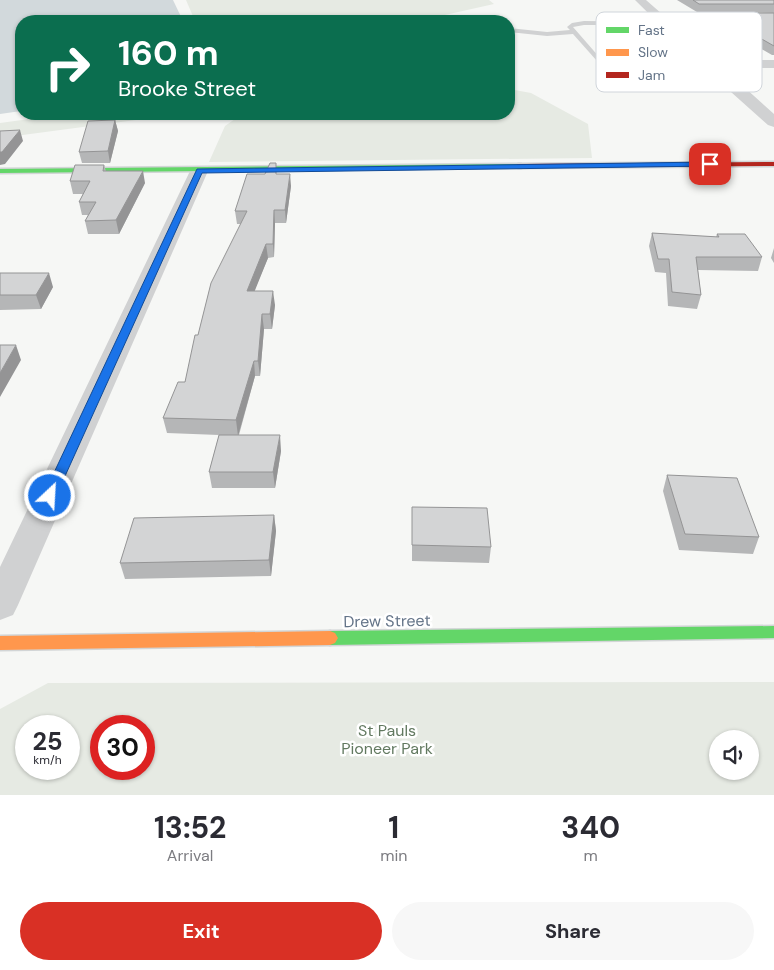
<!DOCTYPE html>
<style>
:root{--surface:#fff;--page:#f7f7f7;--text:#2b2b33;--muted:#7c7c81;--accent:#d93025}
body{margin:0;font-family:"DM Sans",sans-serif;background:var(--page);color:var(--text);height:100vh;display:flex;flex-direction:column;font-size:19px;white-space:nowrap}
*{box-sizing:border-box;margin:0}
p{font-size:16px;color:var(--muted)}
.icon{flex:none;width:28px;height:28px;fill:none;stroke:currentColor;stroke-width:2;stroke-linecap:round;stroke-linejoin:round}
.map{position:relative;height:795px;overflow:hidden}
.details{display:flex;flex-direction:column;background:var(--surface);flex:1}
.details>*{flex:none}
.banner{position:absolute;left:15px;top:15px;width:500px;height:105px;border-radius:20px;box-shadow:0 1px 4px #0004;background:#0b6e4f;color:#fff;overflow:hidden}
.buttons{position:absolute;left:709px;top:730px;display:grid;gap:10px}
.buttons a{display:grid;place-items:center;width:50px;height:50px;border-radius:50%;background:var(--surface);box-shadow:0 1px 4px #0004;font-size:25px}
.speed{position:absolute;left:15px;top:715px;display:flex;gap:10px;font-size:25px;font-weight:700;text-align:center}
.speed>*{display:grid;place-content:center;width:65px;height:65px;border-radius:50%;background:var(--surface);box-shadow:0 1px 4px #0004;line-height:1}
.speed small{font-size:12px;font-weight:400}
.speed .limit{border:8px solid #d22;background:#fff;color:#111}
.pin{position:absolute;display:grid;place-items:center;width:42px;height:42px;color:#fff;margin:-21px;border-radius:10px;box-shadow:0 2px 8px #0006}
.me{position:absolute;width:55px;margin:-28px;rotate:25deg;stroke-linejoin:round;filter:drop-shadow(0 0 4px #0008)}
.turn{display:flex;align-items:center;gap:18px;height:105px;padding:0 20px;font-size:22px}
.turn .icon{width:65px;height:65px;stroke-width:2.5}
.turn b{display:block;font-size:35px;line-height:42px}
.eta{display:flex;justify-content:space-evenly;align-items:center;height:85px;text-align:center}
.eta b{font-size:30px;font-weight:700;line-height:35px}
.button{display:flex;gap:10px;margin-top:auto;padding:10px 20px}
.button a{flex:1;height:58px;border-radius:30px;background:var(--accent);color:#fff;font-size:20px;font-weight:700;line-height:58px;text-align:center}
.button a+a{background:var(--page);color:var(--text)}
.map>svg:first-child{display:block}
</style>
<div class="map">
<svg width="774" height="795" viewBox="0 0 774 795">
<rect width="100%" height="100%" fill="#f6f7f5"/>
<!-- green -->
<path fill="#e6eae3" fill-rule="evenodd" d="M 186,0 L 489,0 L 494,4 L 418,21 L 195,21 Z
M 509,89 L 531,93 L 588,124 L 592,158 L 209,162 L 225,126 L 242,114 L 509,114 Z
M 66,114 L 181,114 L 0,138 L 0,123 Z
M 774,682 L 774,795 L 0,795 L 0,709 L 48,683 ZM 26,726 L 69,726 L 69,769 L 26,769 ZM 144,726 L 144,769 L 101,769 L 101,726 ZM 718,739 L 750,739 L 750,771 L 718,771 Z"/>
<!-- water -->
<path fill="#d2d9dc" d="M 0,0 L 173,0 L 183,21 L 21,21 L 21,111 L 0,114 Z"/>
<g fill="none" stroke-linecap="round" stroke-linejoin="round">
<defs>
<path id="fast" d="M 521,164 L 521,168 L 518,168 L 0,173 L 0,169 Z
M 774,626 L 774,638 L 330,645 L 325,643 L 322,638 L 325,633 L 330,631 Z"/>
<path id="slow" d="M 330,631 L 335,633 L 338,638 L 335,643 L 330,645 L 0,650 L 0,636 Z"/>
<path id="jam" d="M 774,162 L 774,166 L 518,168 L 514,166 L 518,164 Z"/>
</defs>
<!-- fast casing -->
<use href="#fast" stroke="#d2d5d6" stroke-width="3"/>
<!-- slow casing -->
<use href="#slow" stroke="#d2d5d6" stroke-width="3"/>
<!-- jam casing -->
<use href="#jam" stroke="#d2d5d6" stroke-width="3"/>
<!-- lane -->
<path fill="#d0d1d2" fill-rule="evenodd" d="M 584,21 L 667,22 L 665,25 L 584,25 L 573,27 L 607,66 L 641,65 L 618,40 L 620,37 L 649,65 L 680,64 L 683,66 L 680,68 L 611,70 L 616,77 L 613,79 L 573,34 L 547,36 L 509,32 L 509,28 L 547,32 L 570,30 L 567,27 L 572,23 Z"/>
<!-- street -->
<path fill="#d0d1d2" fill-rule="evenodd" d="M 635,0 L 646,0 L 662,14 L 774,14 L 774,20 L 669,20 L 714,60 L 774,60 L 774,68 L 723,68 L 774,114 L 774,127 L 768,125 L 703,67 Z
M 199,166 L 205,167 L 208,171 L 18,605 L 13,615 L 0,620 L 0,567 L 190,171 L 193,167 Z"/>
<!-- fast -->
<use href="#fast" fill="#63d668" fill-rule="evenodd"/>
<!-- slow -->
<use href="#slow" fill="#ff974d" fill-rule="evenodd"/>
<!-- jam -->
<use href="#jam" fill="#b3261e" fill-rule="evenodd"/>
</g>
<!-- wall -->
<path fill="#b5b6b7" d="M 677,0 L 774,0 L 774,13 L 697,12 Z
M 716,13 L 774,13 L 774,55 L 772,55 L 714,22 Z
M 115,120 L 118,131 L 110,163 L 82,163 L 79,152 Z
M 104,165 L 106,171 L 145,183 L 119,234 L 88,234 L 85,221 L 88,215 L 82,215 L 79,202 L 83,194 L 73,194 L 70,181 Z
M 277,174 L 291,186 L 286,223 L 275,223 L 274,257 L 268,258 L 254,291 L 275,305 L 272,329 L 264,329 L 260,376 L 255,376 L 239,435 L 281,451 L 275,488 L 212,488 L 209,472 L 219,435 L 167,433 L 163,418 L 185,382 L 241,224 L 237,224 L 235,211 Z
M 652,233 L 716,237 L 717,234 L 762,257 L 758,271 L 698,270 L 701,295 L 697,309 L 668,306 L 666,273 L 655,272 L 649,246 Z
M 774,248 L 774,263 L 771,258 Z
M 0,273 L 53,287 L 41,309 L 0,310 Z
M 667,475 L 759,537 L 753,554 L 679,550 L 663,491 Z
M 412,507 L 491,547 L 489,563 L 412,561 Z
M 274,515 L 276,531 L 271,576 L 125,579 L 120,563 Z"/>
<!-- shaded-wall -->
<path fill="#949495" d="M 115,120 L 118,131 L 110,163 L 108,151 Z
M 20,130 L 23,141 L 5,164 L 0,165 L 0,152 Z
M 143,171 L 145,183 L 119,234 L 116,220 Z
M 290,174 L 291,186 L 286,223 L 285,210 Z
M 274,210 L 275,223 L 274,257 L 273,244 Z
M 266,244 L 268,258 L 249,305 L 247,291 Z
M 49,273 L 53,287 L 41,309 L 36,295 Z
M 273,291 L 275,305 L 272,329 L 270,314 Z
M 262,314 L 264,329 L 260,376 L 258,361 Z
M 16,345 L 21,360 L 0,397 L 0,373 Z
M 254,361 L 255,376 L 238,436 L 236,420 Z
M 280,435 L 281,451 L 275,488 L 273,472 Z
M 274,515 L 276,531 L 271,576 L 269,560 Z"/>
<!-- building -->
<path fill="#d3d4d5" stroke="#949495" d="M 693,0 L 774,0 L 774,4 L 699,4 Z
M 716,13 L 774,13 L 774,46 Z
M 115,120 L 108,151 L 79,152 L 88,121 Z
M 20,130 L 2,152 L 0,152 L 0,131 Z
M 270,163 L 276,163 L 276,174 L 290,174 L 285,210 L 274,210 L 273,244 L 266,244 L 247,291 L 273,291 L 270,314 L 262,314 L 258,361 L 254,361 L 236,420 L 163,418 L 178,382 L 185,382 L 195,335 L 198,335 L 211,283 L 247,211 L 235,211 L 247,174 L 265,174 Z
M 75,165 L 104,165 L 103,171 L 143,171 L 116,220 L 85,221 L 96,202 L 79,202 L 90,181 L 70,181 Z
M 652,233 L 719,237 L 717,234 L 745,234 L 762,257 L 696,257 L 701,295 L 672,292 L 669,259 L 658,259 Z
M 0,273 L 49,273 L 36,295 L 0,295 Z
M 0,345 L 16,345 L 0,373 Z
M 219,435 L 280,435 L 273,472 L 209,472 Z
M 667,475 L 737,478 L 759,537 L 685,534 Z
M 412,507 L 487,508 L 491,547 L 412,545 Z
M 274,515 L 269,560 L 120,563 L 134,518 Z"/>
<!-- route -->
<path fill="#1a73e8" stroke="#114b97" d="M 710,162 L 714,164 L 713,166 L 202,173 L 56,496 L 50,501 L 43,496 L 197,169 Z"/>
<g text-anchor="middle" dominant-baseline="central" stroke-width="5" stroke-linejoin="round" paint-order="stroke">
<!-- near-street labels -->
<g font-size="16" fill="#647488" stroke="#fff">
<text transform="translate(387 621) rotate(-1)">Drew Street</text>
</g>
<!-- near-park labels -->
<g font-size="16" fill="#627960" stroke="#fff">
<text x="387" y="730">St Pauls<tspan x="387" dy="18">Pioneer Park</tspan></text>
</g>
</g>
<!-- legend -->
<rect x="596" y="12" width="166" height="80" rx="8" fill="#fff" stroke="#d0d5db" stroke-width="1"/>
<rect x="606" y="27" width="23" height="6" fill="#63d668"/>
<rect x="606" y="49" width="23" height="7" fill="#ff974d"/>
<rect x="606" y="72" width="23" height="6" fill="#b3261e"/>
<g font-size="14" fill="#647488">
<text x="638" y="35">Fast</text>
<text x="638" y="57">Slow</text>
<text x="638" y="80">Jam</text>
</g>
</svg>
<div class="buttons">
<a><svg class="icon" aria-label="sound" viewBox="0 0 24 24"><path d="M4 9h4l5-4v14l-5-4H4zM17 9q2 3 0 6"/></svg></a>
</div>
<div class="speed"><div>25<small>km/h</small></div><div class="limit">30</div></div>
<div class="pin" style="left:710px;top:164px;background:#d93025"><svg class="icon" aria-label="arrive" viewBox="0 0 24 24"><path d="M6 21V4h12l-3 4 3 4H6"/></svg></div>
<svg class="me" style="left:50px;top:496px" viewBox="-20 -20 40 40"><circle r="17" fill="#1a73e8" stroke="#fff" stroke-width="3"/><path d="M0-11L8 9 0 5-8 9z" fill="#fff"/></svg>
<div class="banner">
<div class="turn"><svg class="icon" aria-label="right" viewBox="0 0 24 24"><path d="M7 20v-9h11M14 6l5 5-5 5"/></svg><div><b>160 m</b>Brooke Street</div></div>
</div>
</div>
<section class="details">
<div class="eta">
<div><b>13:52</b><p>Arrival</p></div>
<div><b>1</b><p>min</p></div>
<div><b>340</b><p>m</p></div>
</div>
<div class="button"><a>Exit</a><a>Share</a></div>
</section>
